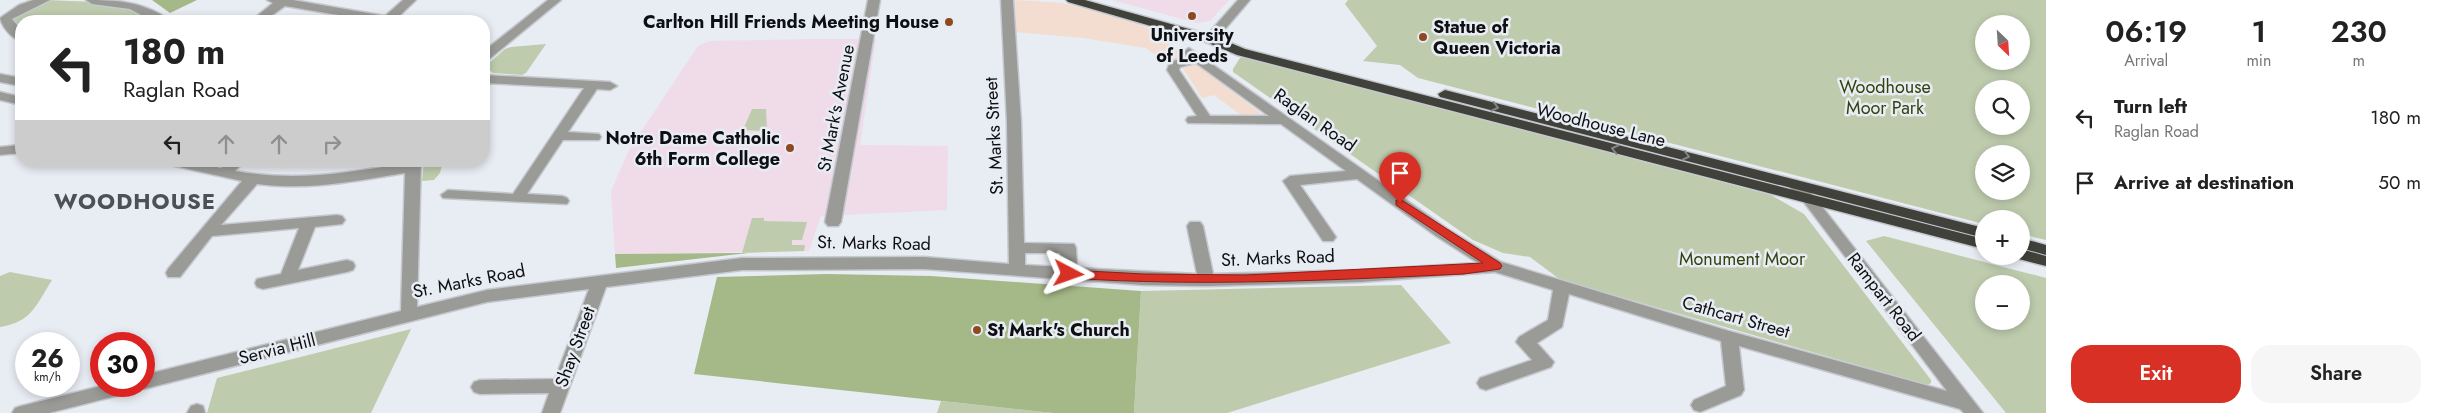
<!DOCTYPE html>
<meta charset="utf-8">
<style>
:root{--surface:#fff;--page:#f6f6f6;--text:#222;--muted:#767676;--accent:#d93025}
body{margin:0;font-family:Jost,sans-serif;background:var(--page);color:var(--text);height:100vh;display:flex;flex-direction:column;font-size:19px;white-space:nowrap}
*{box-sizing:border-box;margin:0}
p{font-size:16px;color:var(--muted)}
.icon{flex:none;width:28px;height:28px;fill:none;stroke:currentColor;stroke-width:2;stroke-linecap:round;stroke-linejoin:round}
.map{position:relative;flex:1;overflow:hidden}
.drawer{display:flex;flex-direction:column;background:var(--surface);width:400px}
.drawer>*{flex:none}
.banner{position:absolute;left:15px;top:15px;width:475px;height:152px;border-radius:20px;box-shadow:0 2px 8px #0003;background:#fff;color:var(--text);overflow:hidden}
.needle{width:32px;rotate:155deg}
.buttons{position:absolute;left:1975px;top:15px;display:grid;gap:10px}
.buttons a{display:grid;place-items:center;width:55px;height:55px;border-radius:50%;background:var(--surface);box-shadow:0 2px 8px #0003;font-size:25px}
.speed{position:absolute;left:15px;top:332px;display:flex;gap:10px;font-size:25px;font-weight:700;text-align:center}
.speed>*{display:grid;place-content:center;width:65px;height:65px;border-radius:50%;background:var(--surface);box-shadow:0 2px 8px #0003;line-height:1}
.speed small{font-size:12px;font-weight:400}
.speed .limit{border:8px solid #d22;background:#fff;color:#111}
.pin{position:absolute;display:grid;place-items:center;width:42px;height:42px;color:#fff;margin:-51px -21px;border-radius:50% 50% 50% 0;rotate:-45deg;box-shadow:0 0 5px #0007}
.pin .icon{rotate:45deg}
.me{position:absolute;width:55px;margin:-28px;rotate:94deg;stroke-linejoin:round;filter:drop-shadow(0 0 4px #0008)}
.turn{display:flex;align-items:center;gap:18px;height:105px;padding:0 25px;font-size:22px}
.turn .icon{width:65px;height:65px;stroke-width:2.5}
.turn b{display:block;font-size:35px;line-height:42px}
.lanes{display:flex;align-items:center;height:48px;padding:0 25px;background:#0003;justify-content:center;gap:25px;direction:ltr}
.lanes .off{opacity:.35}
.eta{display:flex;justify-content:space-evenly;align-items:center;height:85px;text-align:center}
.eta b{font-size:30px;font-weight:600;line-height:35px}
.cta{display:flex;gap:10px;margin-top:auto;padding:10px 25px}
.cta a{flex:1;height:58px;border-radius:20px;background:var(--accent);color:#fff;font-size:20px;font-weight:600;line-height:58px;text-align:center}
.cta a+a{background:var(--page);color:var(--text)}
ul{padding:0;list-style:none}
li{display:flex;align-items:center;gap:15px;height:65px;padding:0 25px}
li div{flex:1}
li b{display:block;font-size:19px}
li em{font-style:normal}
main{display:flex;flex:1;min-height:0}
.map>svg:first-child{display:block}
</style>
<main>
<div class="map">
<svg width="2046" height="413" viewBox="0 0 2046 413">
<rect width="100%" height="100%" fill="#e8ecf3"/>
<!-- commercial -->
<path fill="#f3ddd0" d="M 1015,0 L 1062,3 L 1128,19 L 1149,29 L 1262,114 L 1241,115 L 1214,95 L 1202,98 L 1182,67 L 1165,62 L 1146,48 L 1083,38 L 1016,32 Z"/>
<!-- education -->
<path fill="#f0dbe9" d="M 1112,0 L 1229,0 L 1210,21 L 1197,23 Z
M 811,39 L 876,39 L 860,145 L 948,146 L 947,210 L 821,216 L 809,251 L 615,254 L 611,191 L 629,150 L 698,46 L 709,41 Z"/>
<!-- green -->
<path fill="#becbad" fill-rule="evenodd" d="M 46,0 L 121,3 L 157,18 L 157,21 L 21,21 L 21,36 L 8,22 L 9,16 Z
M 1348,0 L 2046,0 L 2046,240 L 2021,234 L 2021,219 L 1984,219 L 1984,224 L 1418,78 L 1400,65 L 1363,61 L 1377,46 L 1345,4 ZM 1984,24 L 2021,24 L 2021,61 L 1984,61 ZM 1984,89 L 2021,89 L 2021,126 L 1984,126 ZM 1984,154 L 2021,154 L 2021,191 L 1984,191 Z
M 546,44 L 526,73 L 522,75 L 493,73 L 488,69 L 488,64 L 505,49 L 511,47 Z
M 1243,57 L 1771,195 L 1804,214 L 1931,380 L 1931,383 L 1927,385 L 1572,283 L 1558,278 L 1530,257 L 1503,253 L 1473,240 L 1233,72 L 1233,69 L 1240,58 Z
M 752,109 L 766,109 L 767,131 L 743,130 Z
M 424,161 L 443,161 L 440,173 L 434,180 L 422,181 Z
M 752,218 L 764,218 L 764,221 L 807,222 L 802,240 L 792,240 L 792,245 L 805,245 L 804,251 L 742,253 Z
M 1884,236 L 2046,278 L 2046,413 L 2006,413 L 1866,241 ZM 1984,284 L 2021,284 L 2021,321 L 1984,321 Z
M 10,272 L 52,280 C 36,305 32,322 0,327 L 0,276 Z
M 1401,285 L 1451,343 L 1227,413 L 1134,413 L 1141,291 Z
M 411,329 L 371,413 L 207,413 L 217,378 Z
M 941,401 L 1053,413 L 937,413 Z"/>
<!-- forest -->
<path fill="#a5b887" d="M 152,0 L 197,0 L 170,13 Z
M 739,253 L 748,253 L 616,268 L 615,254 Z
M 827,274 L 931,276 L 1141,291 L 1134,413 L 1053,413 L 694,374 L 717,277 Z"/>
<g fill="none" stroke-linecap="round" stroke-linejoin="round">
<defs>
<path id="minor" d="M 33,0 L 50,0 L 12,19 L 21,30 L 21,41 C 12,39 2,27 0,18 L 19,5 Z
M 86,0 C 114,0 137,1 162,15 L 164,21 L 152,21 L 130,9 L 92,4 Z
M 267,0 L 293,0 L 385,16 L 403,0 L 416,0 L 394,21 L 374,21 L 285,6 L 264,21 L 251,21 L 273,3 Z
M 548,0 L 561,0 L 488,60 L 484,61 L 484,51 Z
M 868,0 L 880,0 L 841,222 L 838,226 L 828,226 L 825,222 Z
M 1001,0 L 1013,0 L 1021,122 L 1024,243 L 1074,244 L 1076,248 L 1077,268 L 1197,274 L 1187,226 L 1190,222 L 1200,222 L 1203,226 L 1213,274 L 1360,270 L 1478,263 L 1436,236 L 1357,179 L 1300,185 L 1336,237 L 1333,241 L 1323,241 L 1283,181 L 1290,176 L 1346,171 L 1281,124 L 1188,123 L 1186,120 L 1188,117 L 1197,116 L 1167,70 L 1170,62 L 1188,57 L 1183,52 L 1189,48 L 1446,228 L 1501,262 L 1729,331 L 1947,391 L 1803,201 L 1785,183 L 1787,180 L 1797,180 L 1813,195 L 1983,413 L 1964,413 L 1960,409 L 1739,346 L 1744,390 L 1741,395 L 1700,412 L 1694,410 L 1691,405 L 1694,400 L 1726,386 L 1721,341 L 1569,294 L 1562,327 L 1537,343 L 1554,362 L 1551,367 L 1486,390 L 1480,388 L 1477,383 L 1480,378 L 1532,360 L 1516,342 L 1519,337 L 1548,320 L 1553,290 L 1495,272 L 1360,282 L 1206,286 L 1144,285 L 924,269 L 742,270 L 606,287 L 560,413 L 542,413 L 549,393 L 480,394 L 474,392 L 471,387 L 474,382 L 480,380 L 555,379 L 589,289 L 487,302 L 144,389 L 137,386 L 144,386 L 144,375 L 401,311 L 405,173 C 355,181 307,191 257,184 L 221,225 L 337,215 L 342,216 L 345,220 L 342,224 L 315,227 L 298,270 L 347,260 L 353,262 L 355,266 L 353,270 L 347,272 L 263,289 L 257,287 L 255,283 L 257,279 L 281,274 L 299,228 L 212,236 L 180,277 L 168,277 L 166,273 L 168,269 L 242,181 L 170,165 L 163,161 L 191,161 L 221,168 L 229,161 L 245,161 L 235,171 C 296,182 346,173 406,163 L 407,161 L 421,161 L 417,307 L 487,290 L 742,258 L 924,257 L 1009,264 L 1007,122 ZM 1196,63 L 1269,116 L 1210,116 L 1179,70 L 1180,67 ZM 1025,253 L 1060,253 L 1061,267 L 1025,265 Z
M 1238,0 L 1250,0 L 1214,42 L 1206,42 L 1204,39 L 1206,36 Z
M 0,74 L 21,78 L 21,86 L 0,82 Z
M 484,75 L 610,82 L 617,86 L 610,90 L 597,89 L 568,132 L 599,134 L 601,137 L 599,140 L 563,140 L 527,194 L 562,196 L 567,198 L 569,201 L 567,204 L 443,198 L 441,195 L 448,190 L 513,194 L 584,88 L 484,83 Z
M 0,92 L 21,97 L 21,105 L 0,100 Z
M 21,145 L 21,153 L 0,155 L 0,147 Z
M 101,386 L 137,386 L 134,391 L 128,393 L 49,413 L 12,413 L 15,408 L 21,406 Z
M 197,404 L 203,406 L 205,413 L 187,413 L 191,406 Z"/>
<path id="highway" d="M 1066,0 L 1085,0 L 1214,36 L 1245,49 L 1984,239 L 1984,249 L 1237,55 L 1206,42 L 1068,2 Z
M 1445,90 L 1984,228 L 1984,238 L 1440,97 L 1438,94 Z
M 2021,238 L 2046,245 L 2046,255 L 2021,248 Z
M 2021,249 L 2046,256 L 2046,266 L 2015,258 L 2014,256 L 2021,256 Z"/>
</defs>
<!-- minor casing -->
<use href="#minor" stroke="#c5c9cf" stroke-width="3"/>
<!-- highway casing -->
<use href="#highway" stroke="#c5c9cf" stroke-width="3"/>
<!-- minor -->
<use href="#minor" fill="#9a9a97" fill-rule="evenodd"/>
<!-- highway -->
<use href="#highway" fill="#40413b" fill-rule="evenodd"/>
</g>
<!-- one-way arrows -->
<defs><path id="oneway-chevron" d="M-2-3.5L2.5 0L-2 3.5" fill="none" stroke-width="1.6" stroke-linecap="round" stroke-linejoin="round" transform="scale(1.25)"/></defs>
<g stroke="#838585">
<use href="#oneway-chevron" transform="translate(1495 107) rotate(14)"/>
<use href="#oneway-chevron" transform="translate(1615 149) rotate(-166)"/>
<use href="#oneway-chevron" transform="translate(1686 156) rotate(14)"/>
</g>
<!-- route -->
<path fill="#d93025" stroke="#8d1f18" d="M 1400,199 L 1500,263 L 1502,266 L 1500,269 L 1464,274 C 1331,280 1202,287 1069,278 L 1063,274 L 1069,270 L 1144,274 L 1246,275 L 1483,263 L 1396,205 L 1396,200 Z"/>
<!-- markers -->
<g fill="#8e4921" stroke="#e8ecf3" stroke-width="2">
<circle cx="1192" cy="16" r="5"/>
<circle cx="949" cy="22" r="5"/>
<circle cx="1423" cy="37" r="5"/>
<circle cx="790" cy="148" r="5"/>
<circle cx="977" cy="330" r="5"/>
</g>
<g text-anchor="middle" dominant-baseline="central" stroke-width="5" stroke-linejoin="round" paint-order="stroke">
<!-- poi labels -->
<g font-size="18" font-weight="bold" fill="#0e0f12" stroke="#e8ecf3" text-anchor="end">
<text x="939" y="22">Carlton Hill Friends Meeting House</text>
<text x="1433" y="27" text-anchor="start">Statue of<tspan x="1433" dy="21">Queen Victoria</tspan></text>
<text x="1192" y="35" text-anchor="middle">University<tspan x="1192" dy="21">of Leeds</tspan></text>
<text x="780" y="138">Notre Dame Catholic<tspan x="780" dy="21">6th Form College</tspan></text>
<text x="987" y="330" text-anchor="start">St Mark's Church</text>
</g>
<!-- park labels -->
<g font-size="18" fill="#31420c" stroke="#e8ecf3">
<text x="1885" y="87">Woodhouse<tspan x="1885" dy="21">Moor Park</tspan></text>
<text x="1742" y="259">Monument Moor</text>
</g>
<!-- street labels -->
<g font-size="18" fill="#0e0f12" stroke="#e8ecf3">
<text transform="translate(836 108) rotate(-79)">St Mark's Avenue</text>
<text transform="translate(1315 120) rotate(35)">Raglan Road</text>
<text transform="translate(1601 125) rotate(14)">Woodhouse Lane</text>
<text transform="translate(994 136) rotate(-93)">St. Marks Street</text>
<text transform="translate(874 243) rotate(1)">St. Marks Road</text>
<text transform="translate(1278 258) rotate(-2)">St. Marks Road</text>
<text transform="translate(469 281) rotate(-11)">St. Marks Road</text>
<text transform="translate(1884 297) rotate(52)">Rampart Road</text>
<text transform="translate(1736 317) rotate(16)">Cathcart Street</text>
<text transform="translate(575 347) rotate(-70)">Shay Street</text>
<text transform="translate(277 349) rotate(-14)">Servia Hill</text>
</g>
<!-- district labels -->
<g font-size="22" font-weight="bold" letter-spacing="1" fill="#4d5055" stroke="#e8ecf3">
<text x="135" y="201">WOODHOUSE</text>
</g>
</g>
</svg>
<div class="buttons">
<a><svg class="needle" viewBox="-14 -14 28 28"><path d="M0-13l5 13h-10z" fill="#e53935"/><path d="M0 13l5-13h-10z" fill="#767676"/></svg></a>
<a><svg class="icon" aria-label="search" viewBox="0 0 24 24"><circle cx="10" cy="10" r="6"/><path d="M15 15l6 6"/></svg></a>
<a><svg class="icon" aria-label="layers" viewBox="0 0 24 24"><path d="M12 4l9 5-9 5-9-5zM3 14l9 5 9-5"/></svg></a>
<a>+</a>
<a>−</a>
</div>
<div class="speed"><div>26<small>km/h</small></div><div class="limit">30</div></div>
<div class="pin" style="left:1400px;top:203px;background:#d93025"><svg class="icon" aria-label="arrive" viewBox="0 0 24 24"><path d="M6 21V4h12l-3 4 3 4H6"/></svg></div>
<svg class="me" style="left:1069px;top:274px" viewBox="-20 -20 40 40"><path d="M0-17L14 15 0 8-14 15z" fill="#d93025" stroke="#fff" stroke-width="4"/></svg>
<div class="banner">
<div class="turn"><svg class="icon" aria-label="left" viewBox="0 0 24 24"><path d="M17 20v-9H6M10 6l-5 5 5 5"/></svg><div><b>180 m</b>Raglan Road</div></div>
<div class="lanes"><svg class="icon" aria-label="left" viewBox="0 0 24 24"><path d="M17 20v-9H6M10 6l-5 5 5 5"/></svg><svg class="icon off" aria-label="ahead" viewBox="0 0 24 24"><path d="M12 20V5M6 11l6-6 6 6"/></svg><svg class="icon off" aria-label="ahead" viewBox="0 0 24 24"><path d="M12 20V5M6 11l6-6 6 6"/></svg><svg class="icon off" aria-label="right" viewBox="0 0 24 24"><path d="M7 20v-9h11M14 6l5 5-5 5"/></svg></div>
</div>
</div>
<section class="drawer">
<div class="eta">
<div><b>06:19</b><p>Arrival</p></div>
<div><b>1</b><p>min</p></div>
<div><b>230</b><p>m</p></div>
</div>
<ul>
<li><svg class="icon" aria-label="left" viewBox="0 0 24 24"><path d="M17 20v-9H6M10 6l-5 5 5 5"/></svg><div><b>Turn left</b><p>Raglan Road</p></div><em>180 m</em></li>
<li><svg class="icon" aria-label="arrive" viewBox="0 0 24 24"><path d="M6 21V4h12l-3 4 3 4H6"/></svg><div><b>Arrive at destination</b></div><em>50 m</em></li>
</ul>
<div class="cta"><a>Exit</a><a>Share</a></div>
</section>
</main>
